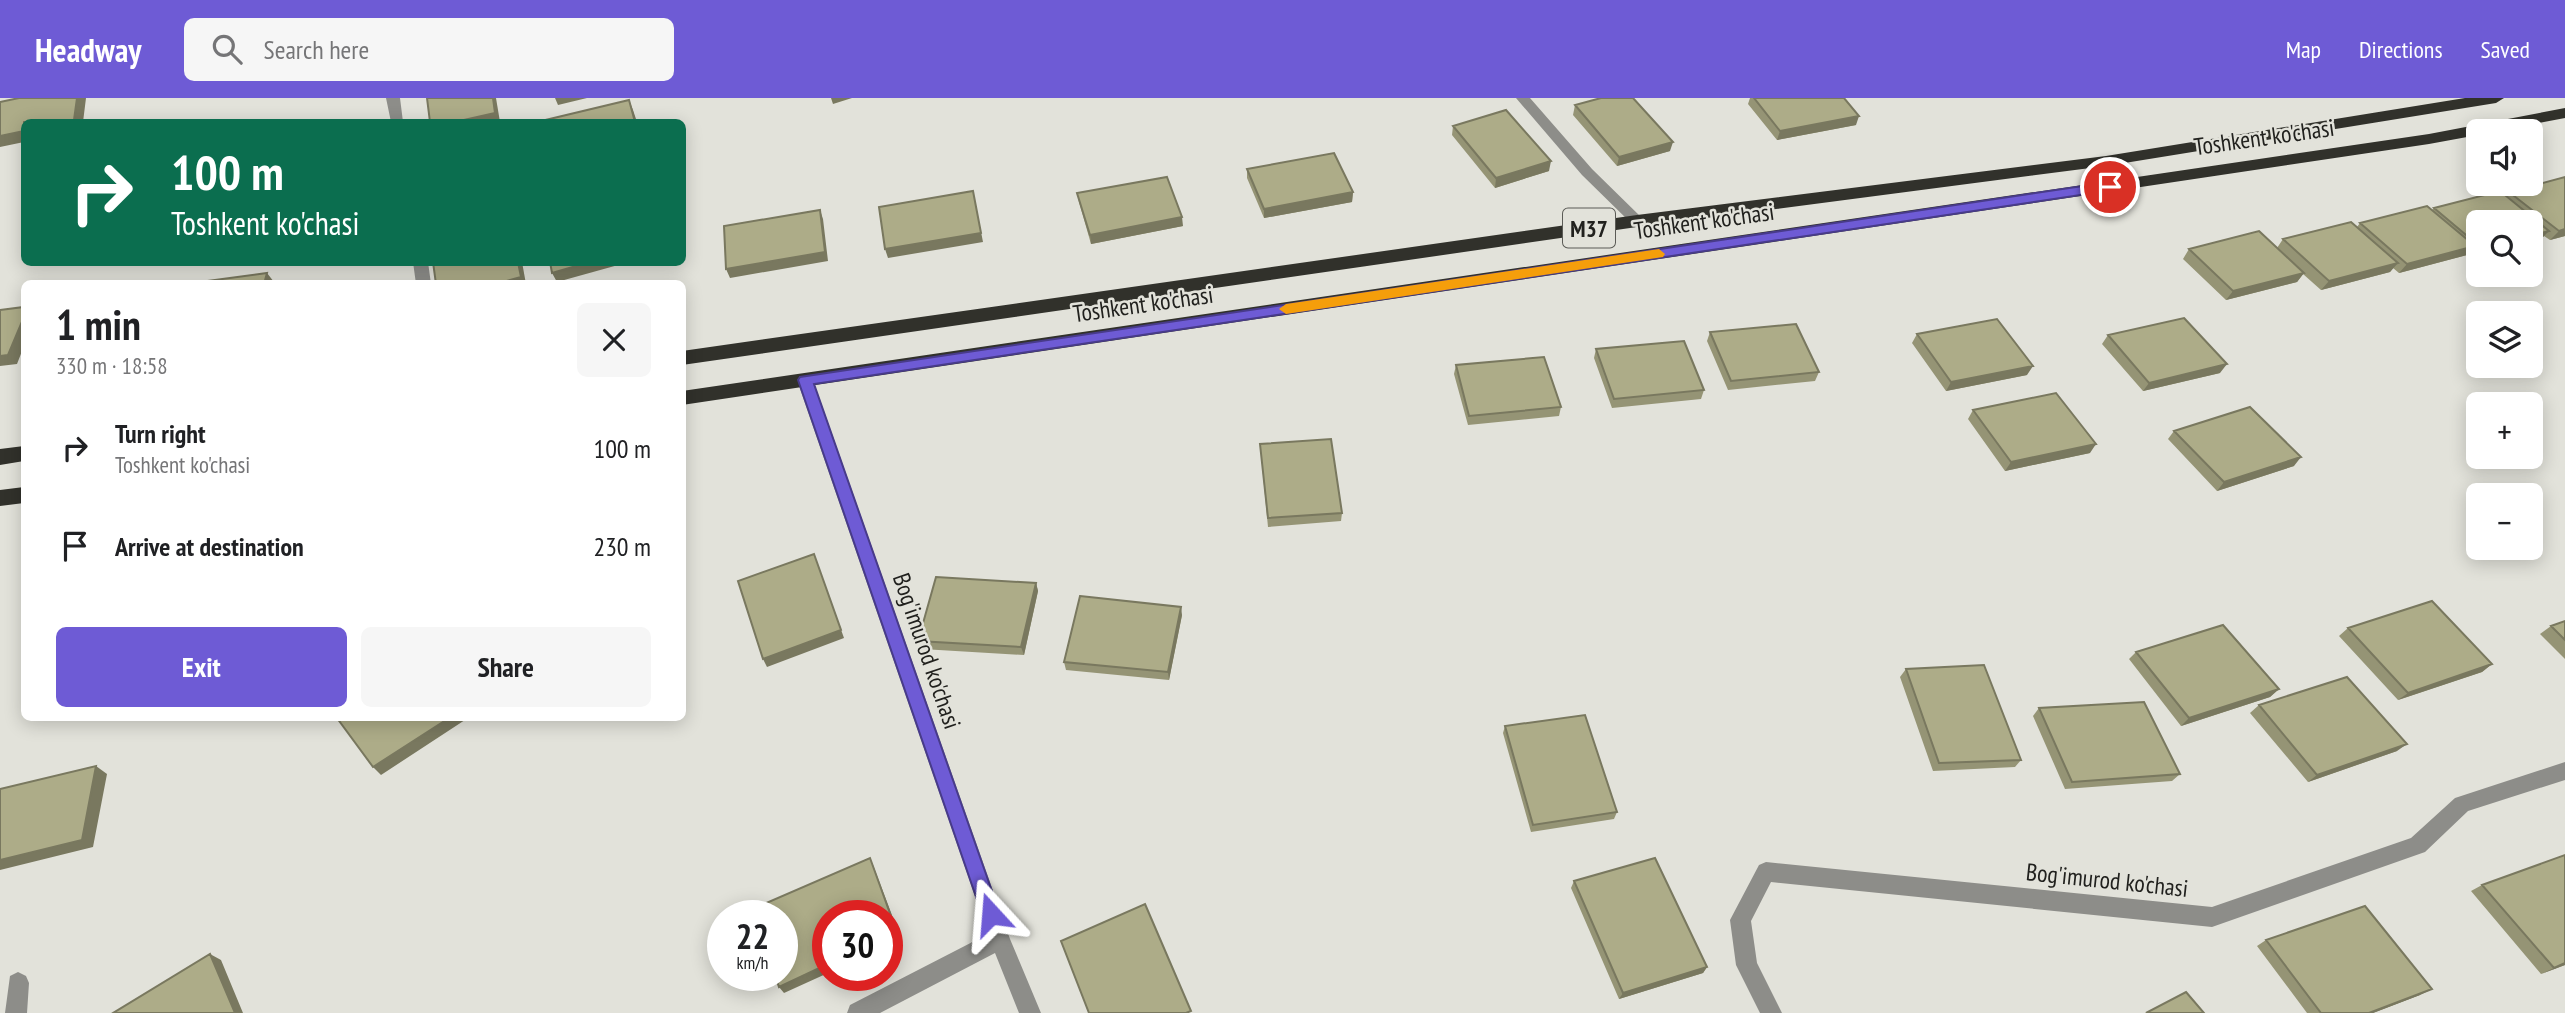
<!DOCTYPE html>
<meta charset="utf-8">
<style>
:root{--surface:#fff;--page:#f6f6f6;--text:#202124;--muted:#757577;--accent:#6e5bd5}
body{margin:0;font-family:"PT Sans Narrow",sans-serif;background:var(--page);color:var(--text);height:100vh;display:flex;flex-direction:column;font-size:26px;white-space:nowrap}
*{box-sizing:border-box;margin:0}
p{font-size:23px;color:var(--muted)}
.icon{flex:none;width:38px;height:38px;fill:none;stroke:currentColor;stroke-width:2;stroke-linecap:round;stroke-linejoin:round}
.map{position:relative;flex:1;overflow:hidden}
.side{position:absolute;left:21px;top:182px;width:665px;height:441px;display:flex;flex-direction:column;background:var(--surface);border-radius:10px;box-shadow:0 4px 18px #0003}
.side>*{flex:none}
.top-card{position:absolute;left:21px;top:21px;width:665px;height:147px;border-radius:10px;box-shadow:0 4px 18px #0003;background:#0b6e4f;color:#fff;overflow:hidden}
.fabs{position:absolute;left:2466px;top:21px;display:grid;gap:14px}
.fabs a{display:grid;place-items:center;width:77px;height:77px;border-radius:10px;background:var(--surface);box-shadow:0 4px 18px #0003;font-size:35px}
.speed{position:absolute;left:707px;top:802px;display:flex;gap:14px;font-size:35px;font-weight:700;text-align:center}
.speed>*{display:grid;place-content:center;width:91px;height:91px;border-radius:50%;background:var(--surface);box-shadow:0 4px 18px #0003;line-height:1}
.speed small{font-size:18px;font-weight:400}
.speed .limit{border:10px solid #d22;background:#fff;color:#111}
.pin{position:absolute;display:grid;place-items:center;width:60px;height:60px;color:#fff;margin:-30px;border:4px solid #fff;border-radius:50%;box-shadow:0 2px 7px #0007}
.me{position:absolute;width:77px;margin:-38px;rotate:341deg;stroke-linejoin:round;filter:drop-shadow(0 0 5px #0008)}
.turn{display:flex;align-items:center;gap:24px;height:147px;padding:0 35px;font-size:32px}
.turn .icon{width:91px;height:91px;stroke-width:2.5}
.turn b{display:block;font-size:49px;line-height:60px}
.round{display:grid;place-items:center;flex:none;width:74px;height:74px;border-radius:10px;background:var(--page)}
.overview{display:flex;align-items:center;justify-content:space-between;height:119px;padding:0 35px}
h1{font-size:42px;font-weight:600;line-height:52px}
.action{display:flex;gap:14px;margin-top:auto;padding:14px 35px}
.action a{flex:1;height:80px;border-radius:10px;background:var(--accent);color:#fff;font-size:28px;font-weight:600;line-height:80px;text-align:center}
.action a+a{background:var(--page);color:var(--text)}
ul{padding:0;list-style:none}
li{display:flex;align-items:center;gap:21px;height:98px;padding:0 35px}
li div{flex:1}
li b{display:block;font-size:26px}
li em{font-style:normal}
header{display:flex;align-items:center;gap:42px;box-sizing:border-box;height:98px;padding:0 35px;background:var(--accent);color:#fff}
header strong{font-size:33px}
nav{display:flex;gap:38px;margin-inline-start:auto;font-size:24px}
.search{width:490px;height:63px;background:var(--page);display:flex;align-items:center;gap:18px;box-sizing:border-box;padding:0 24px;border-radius:10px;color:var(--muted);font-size:26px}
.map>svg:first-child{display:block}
</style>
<header>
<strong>Headway</strong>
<div class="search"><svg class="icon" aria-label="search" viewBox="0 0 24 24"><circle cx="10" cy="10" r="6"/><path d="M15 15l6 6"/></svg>Search here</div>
<nav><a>Map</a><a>Directions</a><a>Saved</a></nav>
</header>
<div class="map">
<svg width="2565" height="915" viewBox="0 0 2565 915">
<rect width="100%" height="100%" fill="#e2e2da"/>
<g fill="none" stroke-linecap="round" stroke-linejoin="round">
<!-- street -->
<path fill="#8d8d89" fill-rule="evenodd" d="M 386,0 L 400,0 L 403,24 L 391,24 Z
M 1516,0 L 1530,0 L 1592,71 L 1642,120 L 1644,123 L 1642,126 L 1632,126 L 1582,77 Z
M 413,164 L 428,164 L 431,186 L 416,186 Z
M 805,276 L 813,282 L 1010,841 L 1041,915 L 1019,915 L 995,855 L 880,915 L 847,915 L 850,907 L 988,836 L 797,282 Z
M 2565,664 L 2565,682 L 2468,713 L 2425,754 L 2212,829 L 1771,784 L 1751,823 L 1757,865 L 1782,915 L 1760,915 L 1736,867 L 1730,822 L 1759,767 L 1766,764 L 2212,809 L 2411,740 L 2455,700 Z
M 18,874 L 26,878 L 29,885 L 27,915 L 5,915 L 10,878 Z"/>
<!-- highway -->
<path fill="#31312b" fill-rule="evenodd" d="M 2465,0 L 2504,0 L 2496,5 L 2106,68 L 1637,129 L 682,267 L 682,253 L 1637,117 L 2106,58 Z
M 2565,10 L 2565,20 L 2497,33 L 2478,33 L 2478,37 L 2429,46 L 682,307 L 682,293 L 2429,36 Z
M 24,348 L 24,363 L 0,367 L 0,351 Z
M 24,389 L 24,405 L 0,408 L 0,392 Z"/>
</g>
<!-- wall -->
<path fill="#959475" d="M 1750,0 L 1844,0 L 1856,27 L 1777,42 L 1748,6 Z
M 1575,7 L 1670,53 L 1617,68 L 1573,17 Z
M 1453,28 L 1549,73 L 1495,90 L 1452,37 Z
M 1247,71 L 1353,94 L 1352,104 L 1264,120 L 1247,80 Z
M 2509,94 L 2565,138 L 2550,142 L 2544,138 L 2540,142 L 2478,124 L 2478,159 L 2474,160 L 2469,155 L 2467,157 L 2399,175 L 2393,170 L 2390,174 L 2321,192 L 2303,176 L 2297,184 L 2226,202 L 2183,161 L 2189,151 L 2277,150 L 2283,141 L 2357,129 L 2360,125 L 2432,112 L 2434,110 L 2506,98 Z
M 1077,95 L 1183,128 L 1091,146 L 1079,104 Z
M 1710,234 L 1819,274 L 1815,283 L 1728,292 L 1707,243 Z
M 1917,236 L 2027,277 L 1946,293 L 1912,245 Z
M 2108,237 L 2220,275 L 2143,293 L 2102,246 Z
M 1596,251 L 1704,292 L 1701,301 L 1612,310 L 1594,260 Z
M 1456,267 L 1561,309 L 1559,318 L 1468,327 L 1454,276 Z
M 1973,312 L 2090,355 L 2005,373 L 1968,321 Z
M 2174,333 L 2294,368 L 2217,393 L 2168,341 Z
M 1260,346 L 1342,415 L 1341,423 L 1268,429 Z
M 1036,485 L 1038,493 L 1024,557 L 922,551 L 918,543 Z
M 1182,517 L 1169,582 L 1066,572 L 1064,564 Z
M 2565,523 L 2565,561 L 2540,536 L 2551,528 Z
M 2348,530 L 2492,566 L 2482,574 L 2398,602 L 2339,538 Z
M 2136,554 L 2279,591 L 2270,599 L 2181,628 L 2129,561 Z
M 1906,571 L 2021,662 L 2015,669 L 1933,673 L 1900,579 Z
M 2259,607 L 2397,653 L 2308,684 L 2250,615 Z
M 2039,610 L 2180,676 L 2172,683 L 2065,691 L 2033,618 Z
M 1505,628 L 1617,714 L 1614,721 L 1531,734 L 1503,635 Z
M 1574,783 L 1707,869 L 1703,875 L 1619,901 L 1571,790 Z
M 2482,787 L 2565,867 L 2541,876 L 2471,793 Z
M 2266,842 L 2420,897 L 2373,915 L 2307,915 L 2257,848 Z"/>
<!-- shaded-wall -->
<path fill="#79785f" d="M 77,0 L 86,0 L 83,24 L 63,24 Z
M 493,0 L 496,0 L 500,24 L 455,24 Z
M 555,0 L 587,0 L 558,7 Z
M 831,0 L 852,0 L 833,6 Z
M 629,2 L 633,12 L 637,24 L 635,24 Z
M 1859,18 L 1856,27 L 1777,42 L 1780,33 Z
M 24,33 L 24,44 L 0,49 L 0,38 Z
M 1673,44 L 1670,53 L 1617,68 L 1619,59 Z
M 1551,63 L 1549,73 L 1495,90 L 1496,80 Z
M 973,93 L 983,144 L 888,160 L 885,151 Z
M 1353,94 L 1352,104 L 1264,120 L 1264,111 Z
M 820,112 L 823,121 L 828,163 L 730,180 L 726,171 Z
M 1182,119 L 1183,128 L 1091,146 L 1090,137 Z
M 2565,131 L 2565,138 L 2550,142 L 2559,133 Z
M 2549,133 L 2540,142 L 2530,144 L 2530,138 Z
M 2475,148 L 2467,157 L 2399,175 L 2407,166 Z
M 518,164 L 522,164 L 526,186 L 496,186 Z
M 590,164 L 629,164 L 557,184 L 552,175 Z
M 2398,165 L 2390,174 L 2321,192 L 2329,183 Z
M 267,175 L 274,184 L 274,186 L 264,186 Z
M 2304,175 L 2297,184 L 2226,202 L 2233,193 Z
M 24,219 L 24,248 L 17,266 L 0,268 L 0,258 Z
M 2227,266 L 2220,275 L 2143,293 L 2149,285 Z
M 2033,268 L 2027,277 L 1946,293 L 1951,284 Z
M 2096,346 L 2090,355 L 2005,373 L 2011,364 Z
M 2301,359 L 2294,368 L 2217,393 L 2224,384 Z
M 814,456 L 844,540 L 767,569 L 763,561 Z
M 1036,485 L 1038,493 L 1024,557 L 1021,549 Z
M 1181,509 L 1182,517 L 1169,582 L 1168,574 Z
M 2492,566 L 2482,574 L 2398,602 L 2408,595 Z
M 2279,591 L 2270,599 L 2181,628 L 2189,620 Z
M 449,620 L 468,620 L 381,677 L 373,669 Z
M 2407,646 L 2397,653 L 2308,684 L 2317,677 Z
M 96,668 L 107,676 L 93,749 L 0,772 L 0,762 Z
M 870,760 L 873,767 L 901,841 L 887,847 L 887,839 Z
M 210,856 L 221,862 L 243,915 L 235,915 Z
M 2565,865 L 2565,867 L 2541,876 L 2554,870 Z
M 828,866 L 828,875 L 784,895 L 779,889 Z
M 1707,869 L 1703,875 L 1619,901 L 1623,895 Z
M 2432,891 L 2420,897 L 2373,915 L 2369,915 Z"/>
<!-- building -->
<path fill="#adac88" stroke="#79785f" stroke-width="2" d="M 19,0 L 77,0 L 74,22 L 63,24 L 24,24 L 24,33 L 0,38 L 0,4 Z
M 427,0 L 493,0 L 495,15 L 455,24 L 430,24 Z
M 1601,0 L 1633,0 L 1673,44 L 1619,59 L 1575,7 Z
M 1754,0 L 1844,0 L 1859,18 L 1780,33 Z
M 629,2 L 635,24 L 537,24 Z
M 1506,12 L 1551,63 L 1496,80 L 1453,28 Z
M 1334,55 L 1353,94 L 1264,111 L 1247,71 Z
M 1167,79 L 1182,119 L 1090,137 L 1077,95 Z
M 2565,79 L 2565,131 L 2559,133 L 2509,94 Z
M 973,93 L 981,135 L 885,151 L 879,109 Z
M 2500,93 L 2549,133 L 2530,138 L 2530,124 L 2478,124 L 2478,147 L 2434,110 Z
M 2427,108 L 2475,148 L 2407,166 L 2360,125 Z
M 820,112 L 825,154 L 726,171 L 724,128 Z
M 2351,124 L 2398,165 L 2329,183 L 2283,141 Z
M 2259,133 L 2304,175 L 2233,193 L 2189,151 Z
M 433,164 L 518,164 L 521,179 L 496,186 L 436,186 Z
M 550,164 L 590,164 L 552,175 Z
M 267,175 L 264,186 L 185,186 Z
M 24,209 L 24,219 L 8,257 L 0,258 L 0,212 Z
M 2184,220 L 2227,266 L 2149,285 L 2108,237 Z
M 1997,221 L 2033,268 L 1951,284 L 1917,236 Z
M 1796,226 L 1819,274 L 1731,283 L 1710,234 Z
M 1684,243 L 1704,292 L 1614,301 L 1596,251 Z
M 1544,259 L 1561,309 L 1469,318 L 1456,267 Z
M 2056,295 L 2096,346 L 2011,364 L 1973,312 Z
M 2250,309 L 2301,359 L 2224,384 L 2174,333 Z
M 1331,341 L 1342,415 L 1268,420 L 1260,346 Z
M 814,456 L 841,532 L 763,561 L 738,483 Z
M 936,479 L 1036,485 L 1021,549 L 918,543 Z
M 1080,498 L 1181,509 L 1168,574 L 1064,564 Z
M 2432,503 L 2492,566 L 2408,595 L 2348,530 Z
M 2565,523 L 2565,542 L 2551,528 Z
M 2223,527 L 2279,591 L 2189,620 L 2136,554 Z
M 1984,567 L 2021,662 L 1939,665 L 1906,571 Z
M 2347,579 L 2407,646 L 2317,677 L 2259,607 Z
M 2144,604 L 2180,676 L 2072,684 L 2039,610 Z
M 1585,617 L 1617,714 L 1533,727 L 1505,628 Z
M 337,620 L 449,620 L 373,669 Z
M 96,668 L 82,742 L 0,762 L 0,691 Z
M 2565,757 L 2565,865 L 2554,870 L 2482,787 Z
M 870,760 L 897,835 L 887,839 L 887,817 L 828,817 L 828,866 L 779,889 L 775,877 L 782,877 L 782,817 L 757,817 L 755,810 Z
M 1655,760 L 1707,869 L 1623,895 L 1574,783 Z
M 1145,806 L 1191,913 L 1186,915 L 1089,915 L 1061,843 Z
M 2365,808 L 2432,891 L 2369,915 L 2321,915 L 2266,842 Z
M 210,856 L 235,915 L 113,915 Z
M 2186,894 L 2204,915 L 2146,915 Z"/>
<!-- route -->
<path fill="#6e5bd5" stroke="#483b8a" stroke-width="2" d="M 2110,84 L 2114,86 L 2114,92 L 814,286 L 1000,816 L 998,822 L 991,825 L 984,822 L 798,282 L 800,279 Z"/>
<!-- slow -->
<path fill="#f59e0b" d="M 1659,151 L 1665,156 L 1663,159 L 1286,216 L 1279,211 L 1286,206 Z"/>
<g text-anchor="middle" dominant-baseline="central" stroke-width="5" stroke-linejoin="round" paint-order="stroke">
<!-- shield labels -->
<rect fill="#e2e2da" stroke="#5b5b56" stroke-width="2" x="1563" y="110.5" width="52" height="39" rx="5"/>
<g font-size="23" font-weight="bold" fill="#21211e">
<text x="1589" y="130">M37</text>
</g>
<!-- street labels -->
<g font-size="24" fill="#21211e" stroke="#e2e2da">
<text transform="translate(2264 39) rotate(-8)">Toshkent ko'chasi</text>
<text transform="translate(1704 123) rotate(-8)">Toshkent ko'chasi</text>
<text transform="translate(1143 206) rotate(-8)">Toshkent ko'chasi</text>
<text transform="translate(927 553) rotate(71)">Bog'imurod ko'chasi</text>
<text transform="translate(2107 782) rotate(6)">Bog'imurod ko'chasi</text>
</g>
</g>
</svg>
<div class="fabs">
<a><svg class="icon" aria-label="sound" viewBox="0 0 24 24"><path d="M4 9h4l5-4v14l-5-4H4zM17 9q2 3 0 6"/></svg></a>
<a><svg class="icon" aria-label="search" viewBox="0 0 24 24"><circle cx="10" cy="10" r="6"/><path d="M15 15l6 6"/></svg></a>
<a><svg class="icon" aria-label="layers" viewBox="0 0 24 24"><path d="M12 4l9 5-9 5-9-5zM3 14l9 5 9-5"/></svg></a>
<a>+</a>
<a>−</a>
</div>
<div class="speed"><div>22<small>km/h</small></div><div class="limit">30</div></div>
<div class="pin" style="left:2110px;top:89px;background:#d93025"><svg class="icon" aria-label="arrive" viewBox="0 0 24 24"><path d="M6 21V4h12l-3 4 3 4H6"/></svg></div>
<svg class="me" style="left:991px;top:816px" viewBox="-20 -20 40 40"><path d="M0-17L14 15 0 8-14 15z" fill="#6e5bd5" stroke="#fff" stroke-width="4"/></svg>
<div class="top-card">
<div class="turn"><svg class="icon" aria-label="right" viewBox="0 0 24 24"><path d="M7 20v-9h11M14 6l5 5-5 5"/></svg><div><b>100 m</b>Toshkent ko'chasi</div></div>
</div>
<section class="side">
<div class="overview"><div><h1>1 min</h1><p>330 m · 18:58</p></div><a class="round"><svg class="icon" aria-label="close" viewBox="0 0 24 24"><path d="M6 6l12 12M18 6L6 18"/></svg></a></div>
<ul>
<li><svg class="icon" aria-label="right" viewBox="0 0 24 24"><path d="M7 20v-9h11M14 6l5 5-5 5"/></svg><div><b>Turn right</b><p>Toshkent ko'chasi</p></div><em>100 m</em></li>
<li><svg class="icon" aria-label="arrive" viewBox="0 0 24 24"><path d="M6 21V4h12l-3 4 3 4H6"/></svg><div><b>Arrive at destination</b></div><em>230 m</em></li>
</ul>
<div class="action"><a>Exit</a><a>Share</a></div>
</section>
</div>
